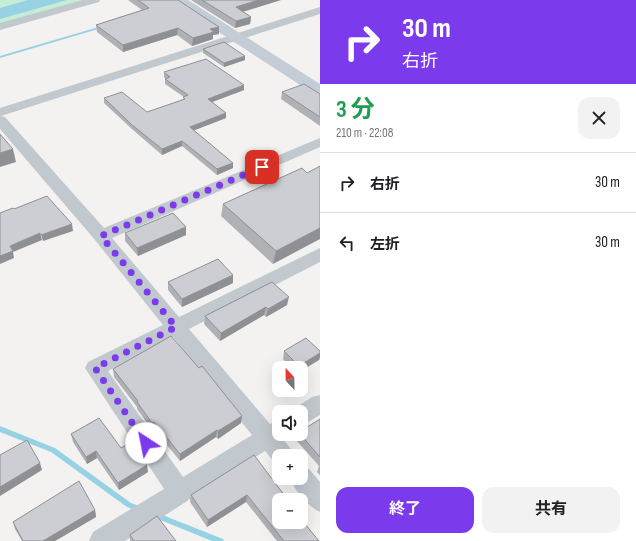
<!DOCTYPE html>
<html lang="ja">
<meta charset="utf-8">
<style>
:root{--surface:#fff;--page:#f2f2f2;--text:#202124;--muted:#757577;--line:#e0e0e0;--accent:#7c3aed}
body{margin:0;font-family:"Sofia Sans Condensed","Noto Sans JP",sans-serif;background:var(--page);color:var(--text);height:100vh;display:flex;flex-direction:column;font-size:15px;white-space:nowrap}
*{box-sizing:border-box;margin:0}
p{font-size:13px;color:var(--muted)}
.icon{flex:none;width:22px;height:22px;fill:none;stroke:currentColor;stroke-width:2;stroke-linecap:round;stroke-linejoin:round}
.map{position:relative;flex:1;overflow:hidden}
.drawer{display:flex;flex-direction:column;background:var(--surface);width:316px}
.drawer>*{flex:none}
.top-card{background:#7c3aed;color:#fff;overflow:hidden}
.needle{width:26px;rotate:338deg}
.controls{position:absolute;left:272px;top:361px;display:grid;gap:8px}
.controls a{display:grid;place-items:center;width:36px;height:36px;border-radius:8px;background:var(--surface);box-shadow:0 4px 16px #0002;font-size:20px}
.pin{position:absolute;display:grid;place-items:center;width:34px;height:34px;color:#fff;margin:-17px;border-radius:8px;box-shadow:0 2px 6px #0006}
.me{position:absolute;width:44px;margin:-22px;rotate:326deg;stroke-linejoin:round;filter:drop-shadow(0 0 3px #0008)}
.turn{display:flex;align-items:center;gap:14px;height:84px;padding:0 16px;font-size:18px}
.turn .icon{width:52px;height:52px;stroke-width:2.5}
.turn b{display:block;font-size:28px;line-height:34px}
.round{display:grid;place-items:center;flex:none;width:42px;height:42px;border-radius:12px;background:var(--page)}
.summary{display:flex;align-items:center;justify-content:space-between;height:68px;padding:0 16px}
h1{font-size:24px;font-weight:700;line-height:30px;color:#1e9e55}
.button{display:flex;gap:8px;margin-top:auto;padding:8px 16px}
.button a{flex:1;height:46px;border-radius:12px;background:var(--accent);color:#fff;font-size:16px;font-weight:700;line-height:46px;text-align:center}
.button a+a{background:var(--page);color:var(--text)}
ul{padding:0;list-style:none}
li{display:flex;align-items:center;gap:12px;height:60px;padding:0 16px;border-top:1px solid var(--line)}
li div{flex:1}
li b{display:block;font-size:15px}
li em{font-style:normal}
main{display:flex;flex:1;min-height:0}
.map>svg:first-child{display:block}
</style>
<main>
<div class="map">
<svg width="320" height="541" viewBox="0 0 320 541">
<rect width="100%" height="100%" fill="#f3f2f1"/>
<!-- green -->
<path fill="#c5ecd5" d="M 0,0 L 95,0 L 0,27 Z"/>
<!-- water -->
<path fill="#97d2e4" d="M 28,0 L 67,0 L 0,19 L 0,8 Z"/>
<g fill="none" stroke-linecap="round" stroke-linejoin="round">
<!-- stream -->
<path fill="#97d2e4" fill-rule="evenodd" d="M 102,26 L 105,27 L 0,58 L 0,56 Z
M 0,426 L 55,448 L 131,503 L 142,507 L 143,509 L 142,511 L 140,512 L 127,507 L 51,452 L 0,432 Z
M 155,512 L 223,539 L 224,541 L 212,541 L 153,517 L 152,515 L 153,513 Z"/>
<!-- street -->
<path fill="#c1c8ce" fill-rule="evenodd" d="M 83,0 L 100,0 L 99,2 L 0,30 L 0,23 Z
M 320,7 L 320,14 L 1,116 L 5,117 L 104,228 L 320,138 L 320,147 L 112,238 L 179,317 L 320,248 L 320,262 L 189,329 L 270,424 L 279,420 L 279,434 L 288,434 L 283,439 L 291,449 L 294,456 L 279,456 L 279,465 L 275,463 L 265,451 L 125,541 L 89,541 L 93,532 L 164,489 L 85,368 L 88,362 L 163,325 L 95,240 L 0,129 L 0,108 ZM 173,337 L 252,435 L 183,477 L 108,371 Z
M 320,395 L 320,415 L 301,426 L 301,412 L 292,412 L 293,409 L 312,397 Z
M 301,466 L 309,469 L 320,482 L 320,512 C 307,506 295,491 290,478 L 301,478 Z"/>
<!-- secondary -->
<path fill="#c4ccd6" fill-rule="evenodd" d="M 172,0 L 188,0 L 320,84 L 320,96 L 314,94 L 174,3 Z"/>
</g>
<!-- wall -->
<path fill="#afb1b5" d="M 128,0 L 178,0 L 219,34 L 213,35 L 213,39 L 192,46 L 177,35 L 123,52 L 97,32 L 96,25 L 142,10 Z
M 191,0 L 281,0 L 243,12 L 251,17 L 250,24 L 235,28 Z
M 203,49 L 245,60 L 224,67 L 203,53 Z
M 164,72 L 244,90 L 212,102 L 226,113 L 226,118 L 194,130 L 233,168 L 217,175 L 182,146 L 162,155 L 133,130 L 104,103 L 104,98 L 147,112 L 183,100 L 184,97 L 165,84 L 165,79 L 166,79 L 164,77 Z
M 282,92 L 320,94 L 320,126 L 281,99 Z
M 302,168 L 273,264 L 221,216 L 223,204 Z
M 186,227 L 186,235 L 138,256 L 125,241 L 125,233 Z
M 168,282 L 233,283 L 182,307 L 168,290 Z
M 272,282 L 287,305 L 266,317 L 264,315 L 220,341 L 204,324 L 205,316 Z
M 284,351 L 320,351 L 320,357 L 319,360 L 301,368 L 292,368 L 283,359 Z
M 113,369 L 241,423 L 218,439 L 216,437 L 180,461 L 154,429 L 152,430 L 137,409 L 137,407 L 114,377 Z
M 320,419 L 320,475 L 317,472 L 319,466 L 296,440 L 298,434 L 301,434 Z
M 71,434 L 121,448 L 148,472 L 119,490 L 97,458 L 87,464 L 73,442 Z
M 254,455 L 279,500 L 319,541 L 277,541 L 246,502 L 207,527 L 190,502 L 191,495 Z
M 95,510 L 96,517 L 55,541 L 22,541 L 15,529 L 13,522 Z
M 130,535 L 176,541 L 130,541 Z"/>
<!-- shaded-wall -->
<path fill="#8f9094" d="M 259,0 L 281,0 L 235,14 L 236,7 Z
M 251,17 L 250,24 L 235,28 L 236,21 Z
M 219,27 L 219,34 L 213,35 L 213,39 L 192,46 L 193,38 L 210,29 Z
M 178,28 L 177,35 L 123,52 L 123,45 Z
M 245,56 L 245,60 L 224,67 L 224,63 Z
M 244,85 L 244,90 L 207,104 L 208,99 Z
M 226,113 L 226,118 L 190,132 L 190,127 Z
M 182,141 L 182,146 L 162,155 L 162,149 Z
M 13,149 L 16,162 L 0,167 L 0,153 Z
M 233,163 L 233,168 L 217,175 L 217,169 Z
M 72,224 L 73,231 L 43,241 L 41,235 Z
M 186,227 L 186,235 L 138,256 L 137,248 Z
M 320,228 L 320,239 L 273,264 L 276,251 Z
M 40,233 L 42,240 L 13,252 L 14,258 L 0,264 L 0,256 L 10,246 Z
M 233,275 L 233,283 L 182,307 L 182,299 Z
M 289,297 L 287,305 L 266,317 L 268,309 Z
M 266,307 L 264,315 L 220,341 L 221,333 Z
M 320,353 L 320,357 L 319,360 L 301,371 L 301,368 L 299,368 L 299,366 Z
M 242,416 L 241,423 L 218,439 L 218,431 Z
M 154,422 L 154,429 L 152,430 L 152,423 Z
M 217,430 L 216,437 L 180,461 L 180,454 Z
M 96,451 L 97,458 L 87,464 L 86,457 Z
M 40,463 L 42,470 L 0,496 L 0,487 Z
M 147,465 L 148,472 L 119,490 L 118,483 Z
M 247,495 L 246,502 L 207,527 L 208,520 Z
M 95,510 L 96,517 L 55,541 L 43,541 Z"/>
<!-- building -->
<path fill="#ccced3" stroke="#8f9094" d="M 138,0 L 178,0 L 219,27 L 210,29 L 214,32 L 193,38 L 178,28 L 123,45 L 96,25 L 149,8 Z
M 202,0 L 259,0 L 236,7 L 251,17 L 236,21 Z
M 224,42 L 245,56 L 224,63 L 203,49 Z
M 206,59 L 244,85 L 208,99 L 226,113 L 190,127 L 233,163 L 217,169 L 182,141 L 162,149 L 132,125 L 104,98 L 122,92 L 147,112 L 185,99 L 183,97 L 188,95 L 165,79 L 170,77 L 164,72 Z
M 304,84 L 320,94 L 320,117 L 282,92 Z
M 0,134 L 13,149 L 0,153 Z
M 320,166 L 320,228 L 276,251 L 223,204 L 302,168 L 307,173 Z
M 47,196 L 72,224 L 41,235 L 40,233 L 10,246 L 13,251 L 0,256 L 0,213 L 13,208 L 14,209 Z
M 173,213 L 186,227 L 137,248 L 125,233 Z
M 218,259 L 233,275 L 182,299 L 168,282 Z
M 272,282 L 289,297 L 268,309 L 266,307 L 221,333 L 205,316 Z
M 171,336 L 199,368 L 202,366 L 242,416 L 218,431 L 217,430 L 180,454 L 154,422 L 152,423 L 137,402 L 138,401 L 113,369 Z
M 306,338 L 320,351 L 320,353 L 299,366 L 284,351 Z
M 99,418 L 121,448 L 131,442 L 147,465 L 118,483 L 96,451 L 86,457 L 71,434 Z
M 320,419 L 320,457 L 300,434 L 301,434 L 301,431 Z
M 27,440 L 40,463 L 0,487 L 0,455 Z
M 254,455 L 288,500 L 279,500 L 279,522 L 301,522 L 301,519 L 319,541 L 284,541 L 247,495 L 208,520 L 191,495 Z
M 79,481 L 95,510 L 43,541 L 23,541 L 13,522 Z
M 157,516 L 176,541 L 134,541 L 130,535 Z"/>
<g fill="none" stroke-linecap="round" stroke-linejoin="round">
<!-- route -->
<path stroke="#7c3aed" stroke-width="7" stroke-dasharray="0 12.6" d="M 146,443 L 95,368 L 176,327 L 101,236 L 262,167"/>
</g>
</svg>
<div class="controls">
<a><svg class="needle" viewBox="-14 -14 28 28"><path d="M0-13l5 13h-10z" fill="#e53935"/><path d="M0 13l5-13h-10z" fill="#757577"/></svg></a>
<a><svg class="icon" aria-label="sound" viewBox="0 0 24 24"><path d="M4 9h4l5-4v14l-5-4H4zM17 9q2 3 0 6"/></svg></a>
<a>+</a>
<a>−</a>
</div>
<div class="pin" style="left:262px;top:167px;background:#d93025"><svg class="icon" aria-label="arrive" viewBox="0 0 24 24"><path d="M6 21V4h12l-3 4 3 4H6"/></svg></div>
<svg class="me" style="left:146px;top:443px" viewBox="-20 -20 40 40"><circle r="19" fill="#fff"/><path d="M0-13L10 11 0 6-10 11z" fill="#7c3aed"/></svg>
</div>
<section class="drawer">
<div class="top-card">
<div class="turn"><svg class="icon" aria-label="right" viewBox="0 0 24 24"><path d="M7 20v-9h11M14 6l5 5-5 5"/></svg><div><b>30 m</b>右折</div></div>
</div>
<div class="summary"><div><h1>3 分</h1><p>210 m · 22:08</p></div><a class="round"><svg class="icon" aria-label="close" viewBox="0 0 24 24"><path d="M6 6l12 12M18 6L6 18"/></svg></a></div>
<ul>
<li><svg class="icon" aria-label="right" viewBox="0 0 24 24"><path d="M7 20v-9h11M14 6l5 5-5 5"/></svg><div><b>右折</b></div><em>30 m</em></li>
<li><svg class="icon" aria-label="left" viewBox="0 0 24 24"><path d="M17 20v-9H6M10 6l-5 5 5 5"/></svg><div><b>左折</b></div><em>30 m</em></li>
</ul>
<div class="button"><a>終了</a><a>共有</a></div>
</section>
</main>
